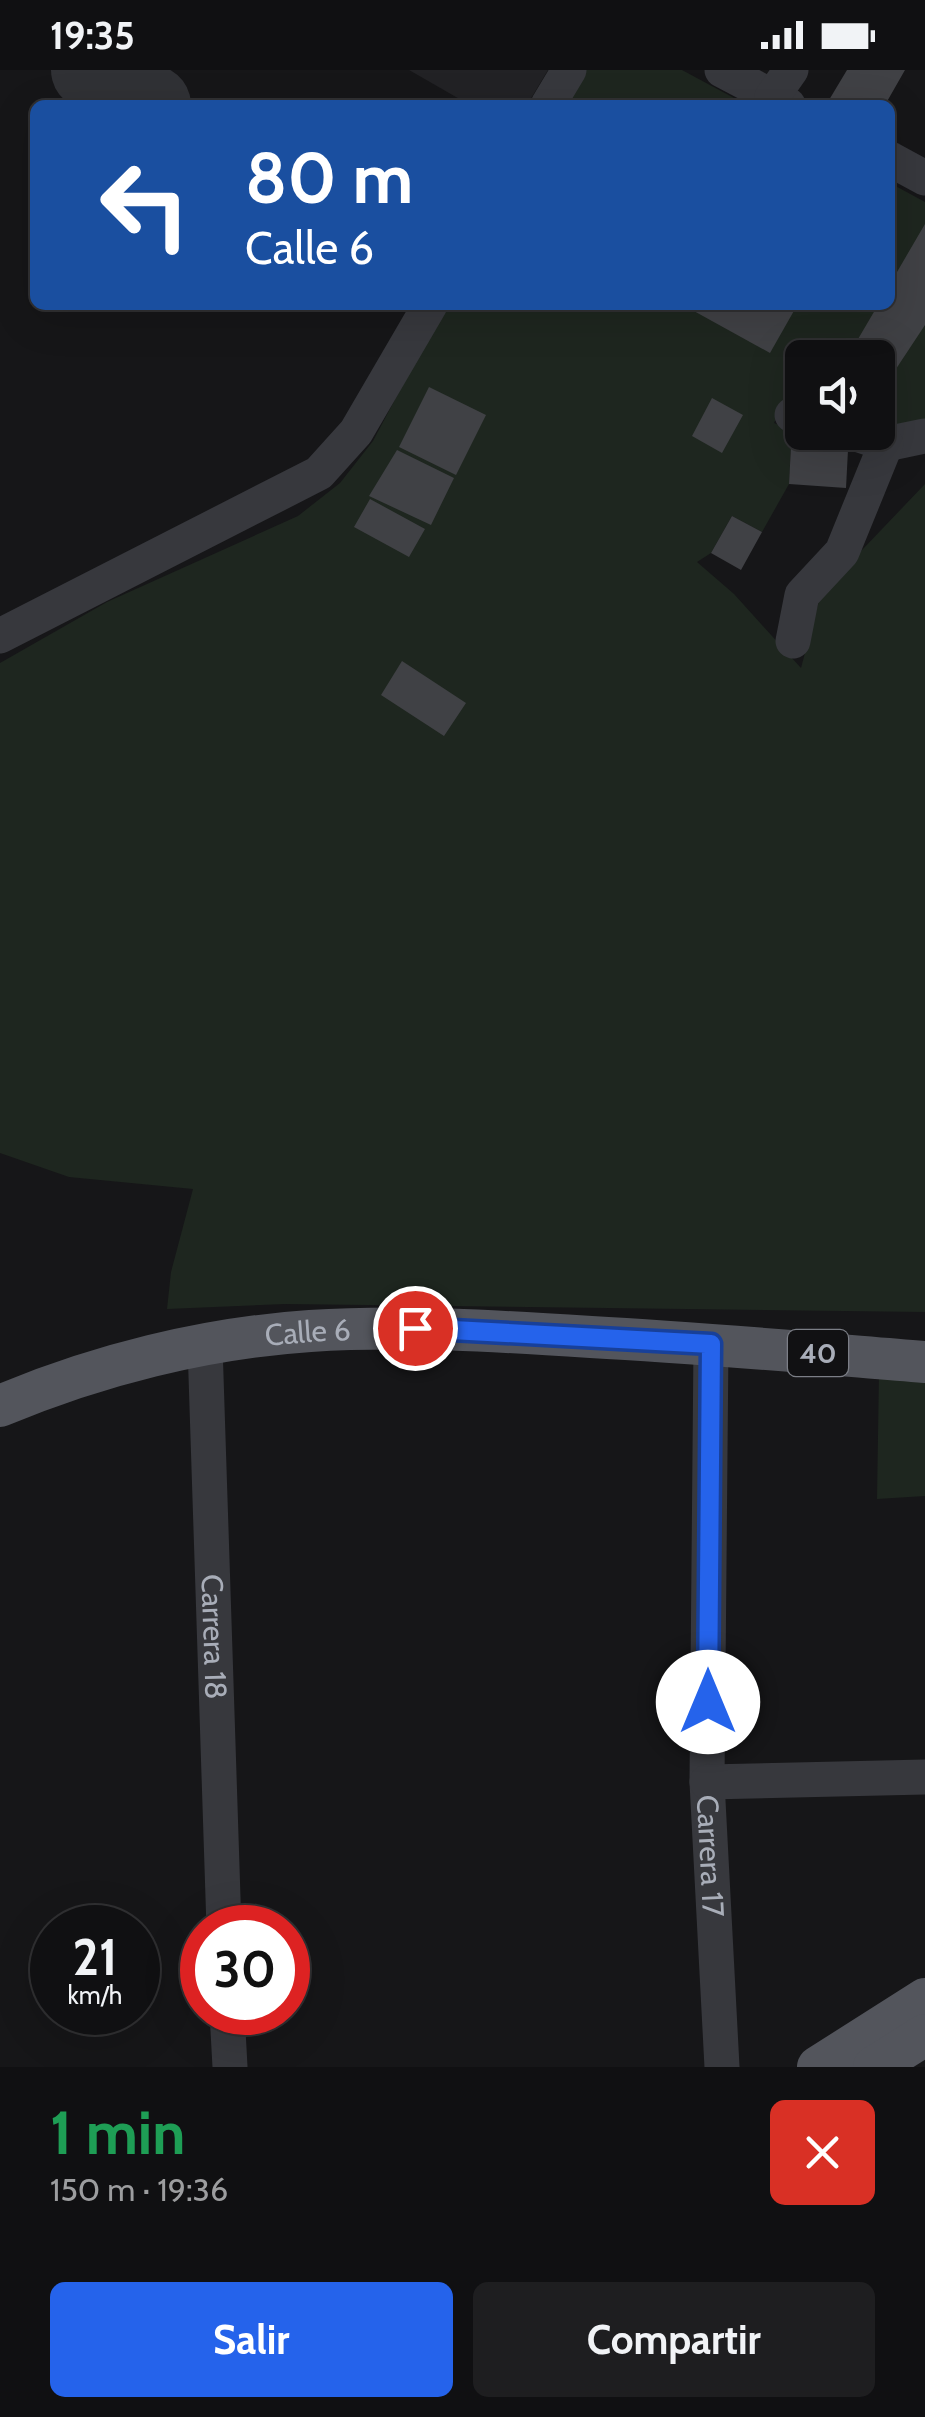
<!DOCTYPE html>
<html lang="es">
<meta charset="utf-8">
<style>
:root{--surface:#101012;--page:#1e1e20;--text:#f1f3f6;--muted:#9c9d9f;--line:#303032;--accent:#2563eb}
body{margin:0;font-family:Cabin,sans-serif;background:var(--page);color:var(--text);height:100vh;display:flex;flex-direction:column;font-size:38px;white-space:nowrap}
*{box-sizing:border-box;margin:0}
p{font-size:32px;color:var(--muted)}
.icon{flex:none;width:55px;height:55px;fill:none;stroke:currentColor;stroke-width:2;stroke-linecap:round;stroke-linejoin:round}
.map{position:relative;height:1997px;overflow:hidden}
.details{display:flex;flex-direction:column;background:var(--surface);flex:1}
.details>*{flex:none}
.banner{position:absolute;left:30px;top:30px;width:865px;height:210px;border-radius:15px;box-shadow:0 10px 40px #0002,0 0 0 2px var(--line);background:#1a4fa0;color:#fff;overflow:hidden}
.controls{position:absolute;left:785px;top:270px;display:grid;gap:20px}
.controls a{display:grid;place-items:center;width:110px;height:110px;border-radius:15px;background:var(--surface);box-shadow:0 10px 40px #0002,0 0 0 2px var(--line);font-size:50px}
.speed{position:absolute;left:30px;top:1835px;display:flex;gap:20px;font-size:50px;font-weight:700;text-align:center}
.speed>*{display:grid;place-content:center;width:130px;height:130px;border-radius:50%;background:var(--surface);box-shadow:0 10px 40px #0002,0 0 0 2px var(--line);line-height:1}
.speed small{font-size:25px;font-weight:400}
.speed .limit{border:15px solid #d22;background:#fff;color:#111}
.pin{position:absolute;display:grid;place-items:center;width:85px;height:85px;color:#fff;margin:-42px;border:5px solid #fff;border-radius:50%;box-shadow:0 2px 10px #0007}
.me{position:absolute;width:110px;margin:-55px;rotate:0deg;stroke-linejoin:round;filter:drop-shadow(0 0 8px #0008)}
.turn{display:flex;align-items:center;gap:35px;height:210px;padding:0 50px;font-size:45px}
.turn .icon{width:130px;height:130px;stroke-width:2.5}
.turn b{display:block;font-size:70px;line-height:85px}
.round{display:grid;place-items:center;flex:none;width:105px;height:105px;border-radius:15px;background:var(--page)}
.summary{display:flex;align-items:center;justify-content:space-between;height:170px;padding:0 50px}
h1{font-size:60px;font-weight:700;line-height:75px;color:#1e9e55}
.cta{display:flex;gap:20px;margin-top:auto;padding:20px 50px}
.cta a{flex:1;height:115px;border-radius:15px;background:var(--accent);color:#fff;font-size:40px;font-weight:700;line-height:115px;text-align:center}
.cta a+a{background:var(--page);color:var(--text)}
.status{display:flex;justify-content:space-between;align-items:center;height:70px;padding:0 50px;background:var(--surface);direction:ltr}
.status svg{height:28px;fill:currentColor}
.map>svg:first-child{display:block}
</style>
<div class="status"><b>19:35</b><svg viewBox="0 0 49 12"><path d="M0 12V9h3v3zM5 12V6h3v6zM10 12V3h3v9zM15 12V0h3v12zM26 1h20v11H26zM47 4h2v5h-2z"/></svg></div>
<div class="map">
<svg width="925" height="1997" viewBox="0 0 925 1997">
<rect width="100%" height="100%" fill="#161618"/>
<!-- built -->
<path fill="#222225" d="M 409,0 L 548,0 L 527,35 L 470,35 Z"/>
<!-- green -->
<path fill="#1e261f" d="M 580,0 L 682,0 L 747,35 L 559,35 Z
M 890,113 L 925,132 L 925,352 L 911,356 L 878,357 L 878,288 L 802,288 L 802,337 L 785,331 L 774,353 L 796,362 L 791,376 L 789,414 L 762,462 L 732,446 L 711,483 L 697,492 L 734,524 L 801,598 L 821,523 L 925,414 L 925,1242 L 285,1234 L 167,1239 L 171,1202 L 193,1119 L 69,1107 L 0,1083 L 0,593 L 107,532 L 298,446 L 340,413 L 373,371 L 445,235 L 890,235 Z
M 879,1302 L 925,1312 L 925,1426 L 877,1429 Z"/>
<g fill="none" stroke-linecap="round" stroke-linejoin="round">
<!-- taxiway -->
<path stroke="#303135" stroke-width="80" d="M 91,0 L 151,35"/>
</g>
<!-- building -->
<path fill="#404145" d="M 847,0 L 905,0 L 885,35 L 826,35 Z
M 925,154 L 925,255 L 892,305 L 878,296 L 878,288 L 862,288 L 851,281 L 878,235 L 890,235 L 890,214 Z
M 683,235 L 787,235 L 795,239 L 770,283 Z
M 429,317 L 486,345 L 456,405 L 399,377 Z
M 712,328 L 743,345 L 722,383 L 692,366 Z
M 791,376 L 848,380 L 846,418 L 789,414 Z
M 397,380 L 454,408 L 431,455 L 369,426 Z
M 370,429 L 425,459 L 409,487 L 354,457 Z
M 732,446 L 762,462 L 741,500 L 711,483 Z
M 402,591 L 466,633 L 444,666 L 381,625 Z"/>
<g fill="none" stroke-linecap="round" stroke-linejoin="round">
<!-- minor -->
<g stroke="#37383d" stroke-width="35">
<path d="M 722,0 L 788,35"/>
<path d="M 772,27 L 791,0"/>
<path d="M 548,35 L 569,0"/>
<path d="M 890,89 L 925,108"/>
<path d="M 792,345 L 802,348"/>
<path d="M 850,362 L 886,374 L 925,366"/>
<path d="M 0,566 L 319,403 L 356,362 L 430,235"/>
<path d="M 793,571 L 802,525 L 842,482 L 886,374"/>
<path id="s1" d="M 711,1274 L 707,1712 L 722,1997"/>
<path id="s2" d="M 205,1275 L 224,1858"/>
<path d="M 707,1712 L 925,1707"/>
<path d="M 227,1942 L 230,1997"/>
</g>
<!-- major -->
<g stroke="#53555c" stroke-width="42">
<path id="s3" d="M 0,1336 C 97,1295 205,1268 310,1261 C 403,1255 498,1261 591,1267 C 703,1273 814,1283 925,1292"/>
<path d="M 818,1997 L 925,1929"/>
<path d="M 874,1997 L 925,1965"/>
</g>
</g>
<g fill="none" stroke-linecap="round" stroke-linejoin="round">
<defs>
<path id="route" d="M 415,1258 L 711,1274 L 708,1632"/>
</defs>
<!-- route casing -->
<use href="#route" stroke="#184099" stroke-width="25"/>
<!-- route -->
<use href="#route" stroke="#2563eb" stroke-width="18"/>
</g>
<g text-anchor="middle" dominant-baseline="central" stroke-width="10" stroke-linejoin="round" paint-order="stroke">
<!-- shield labels -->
<rect fill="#111113" stroke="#7b7e86" stroke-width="2.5" x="788" y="1260" width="60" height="46" rx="8"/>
<g font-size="28" font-weight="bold" fill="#a8adb8">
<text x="818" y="1283">40</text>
</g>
<!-- street labels -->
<g font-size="30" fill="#a8adb8" stroke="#111113">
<text stroke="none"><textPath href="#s3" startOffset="318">Calle 6</textPath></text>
<text stroke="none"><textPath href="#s2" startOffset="292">Carrera 18</textPath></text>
<text stroke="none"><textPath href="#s1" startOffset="512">Carrera 17</textPath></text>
</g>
</g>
</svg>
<div class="controls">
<a><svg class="icon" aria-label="sound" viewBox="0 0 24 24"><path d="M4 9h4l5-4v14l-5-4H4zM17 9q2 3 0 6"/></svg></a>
</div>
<div class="speed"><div>21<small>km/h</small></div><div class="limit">30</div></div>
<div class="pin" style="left:415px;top:1258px;background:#d93025"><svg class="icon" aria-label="arrive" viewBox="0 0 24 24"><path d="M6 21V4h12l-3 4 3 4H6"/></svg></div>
<svg class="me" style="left:708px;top:1632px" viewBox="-20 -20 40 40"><circle r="19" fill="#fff"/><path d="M0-13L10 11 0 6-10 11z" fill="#2563eb"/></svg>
<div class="banner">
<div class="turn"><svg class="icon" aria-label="left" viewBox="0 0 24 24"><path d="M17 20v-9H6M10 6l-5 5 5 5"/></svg><div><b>80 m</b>Calle 6</div></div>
</div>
</div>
<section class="details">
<div class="summary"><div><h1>1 min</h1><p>150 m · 19:36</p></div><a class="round" style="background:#d93025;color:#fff"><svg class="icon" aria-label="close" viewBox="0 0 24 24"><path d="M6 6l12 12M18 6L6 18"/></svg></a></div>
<div class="cta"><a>Salir</a><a>Compartir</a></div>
</section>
